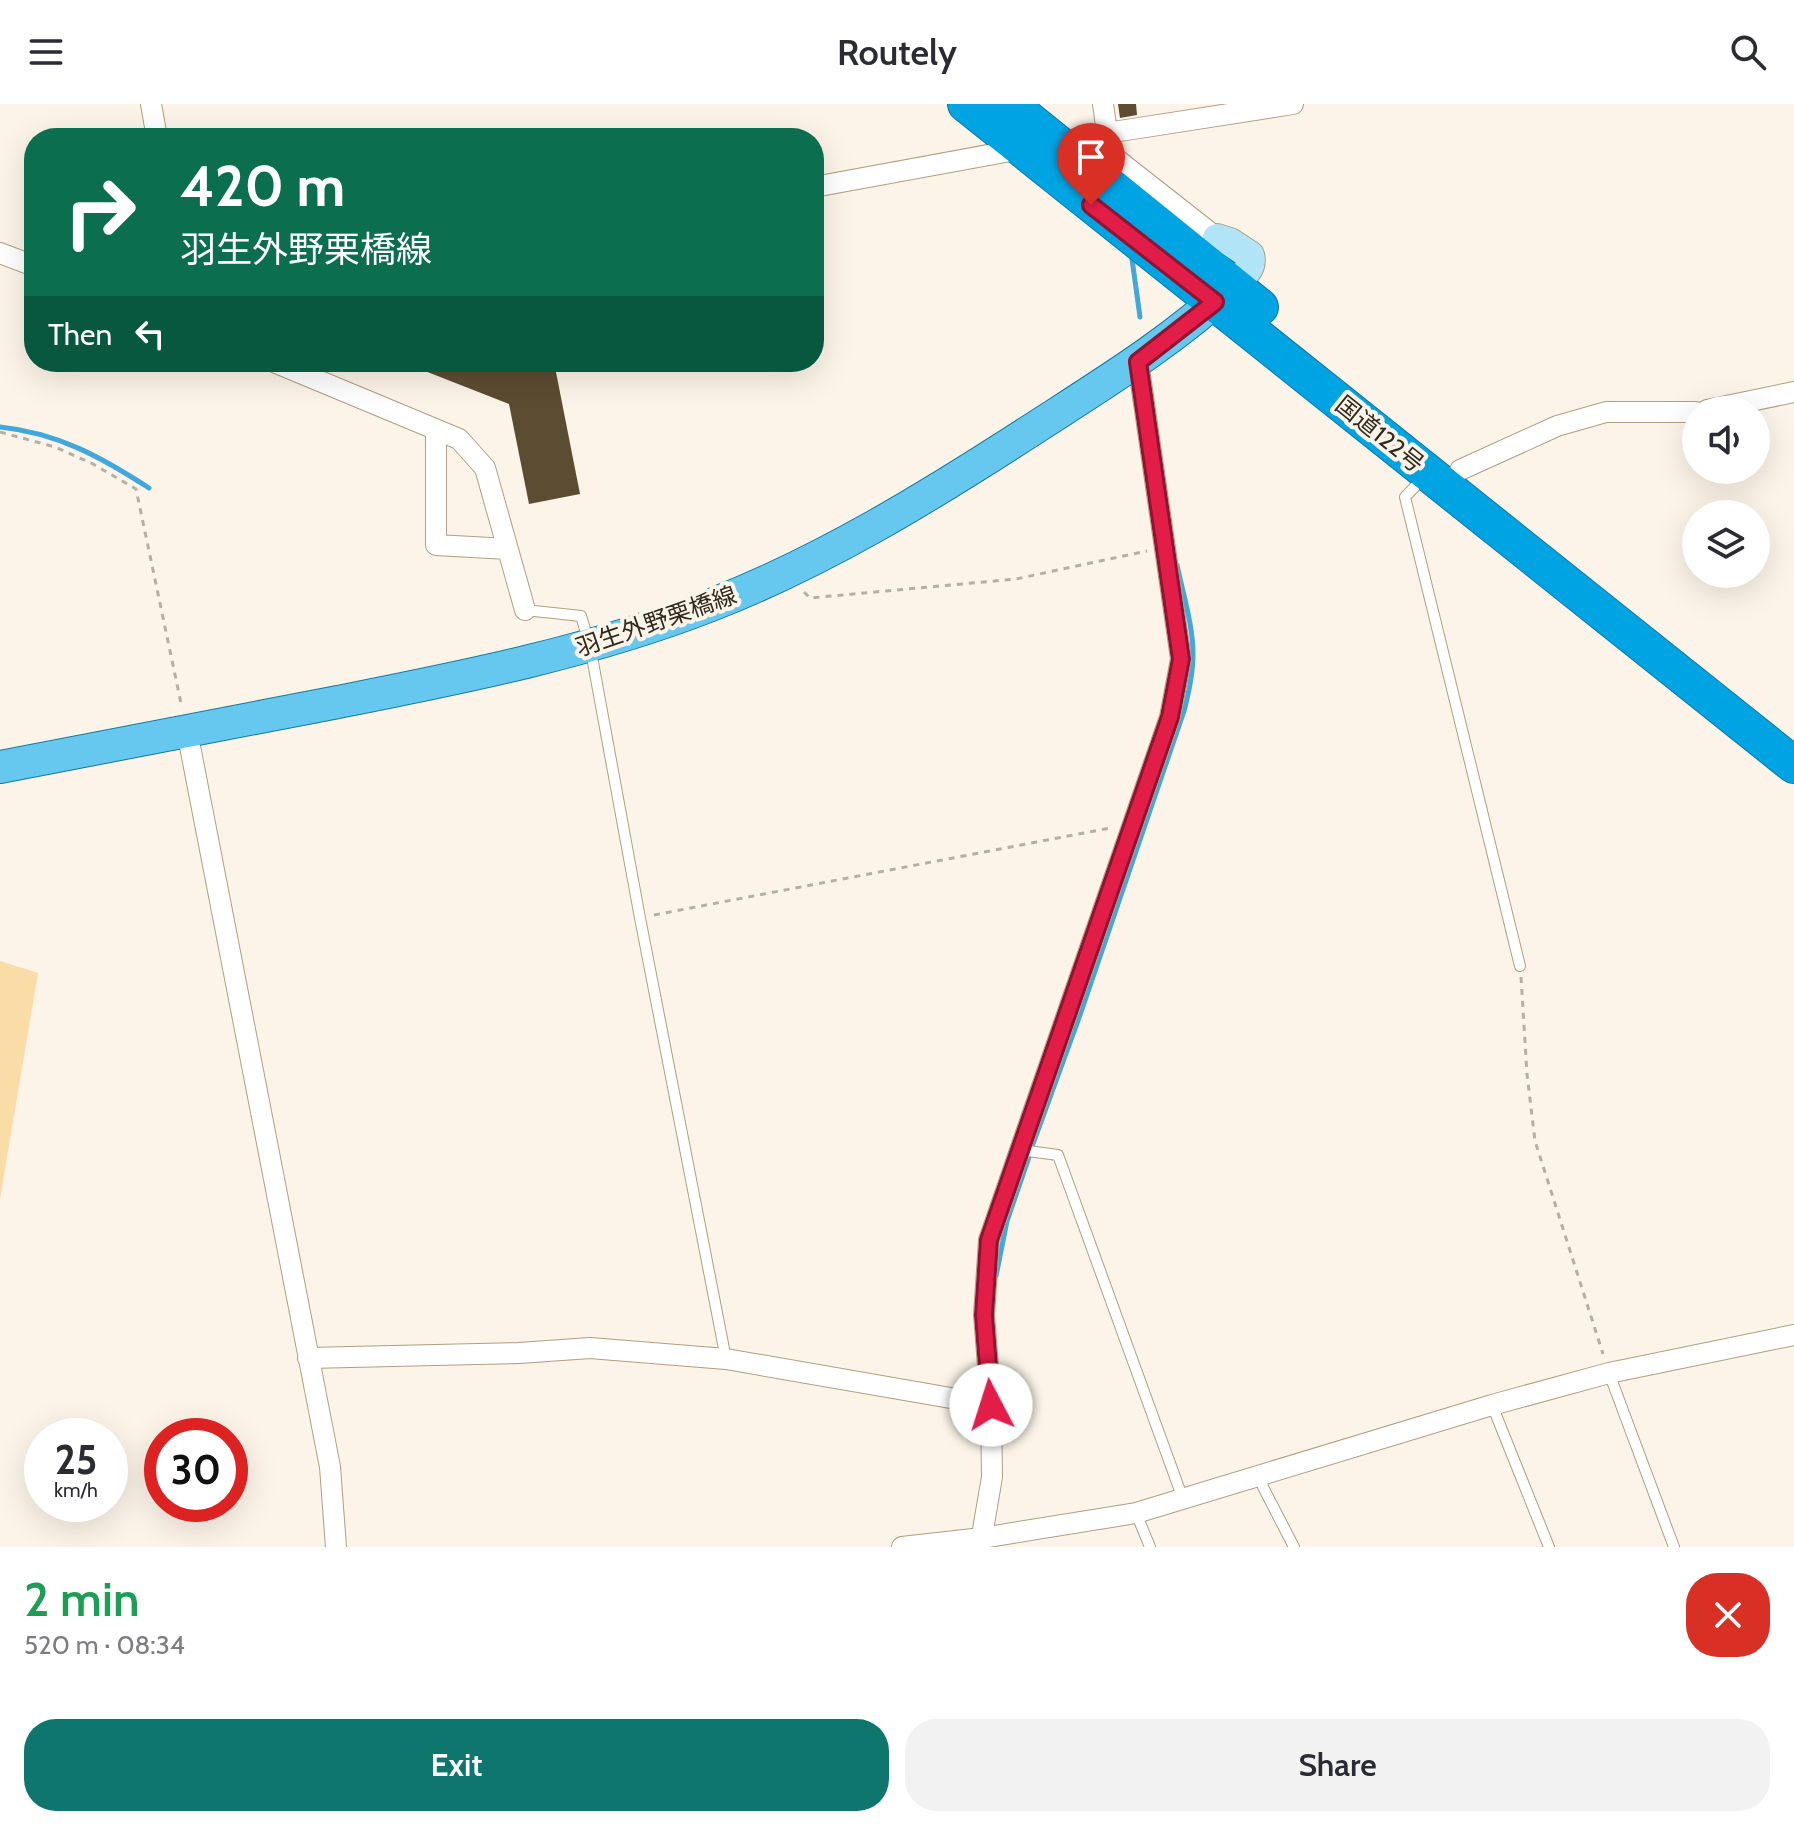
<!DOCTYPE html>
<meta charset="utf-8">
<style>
:root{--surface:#fff;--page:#f2f2f3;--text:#2b2b33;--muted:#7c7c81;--accent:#0f766e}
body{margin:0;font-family:Cabin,"Noto Sans JP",sans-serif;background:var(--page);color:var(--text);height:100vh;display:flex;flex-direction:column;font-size:30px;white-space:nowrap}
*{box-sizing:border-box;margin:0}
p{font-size:26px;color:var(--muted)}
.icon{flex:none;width:44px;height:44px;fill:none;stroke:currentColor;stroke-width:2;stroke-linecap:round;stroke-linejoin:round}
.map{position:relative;height:1443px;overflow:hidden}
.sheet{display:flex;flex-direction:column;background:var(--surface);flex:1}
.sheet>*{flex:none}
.banner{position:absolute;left:24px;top:24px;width:800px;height:244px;border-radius:32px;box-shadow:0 8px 32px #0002;background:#0b6e4f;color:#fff;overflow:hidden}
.tools{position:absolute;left:1682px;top:292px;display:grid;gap:16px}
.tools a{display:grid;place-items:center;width:88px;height:88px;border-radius:50%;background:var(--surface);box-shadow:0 8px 32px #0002;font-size:40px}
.speed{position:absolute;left:24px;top:1314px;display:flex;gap:16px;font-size:40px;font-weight:700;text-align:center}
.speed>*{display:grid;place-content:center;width:104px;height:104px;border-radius:50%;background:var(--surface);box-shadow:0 8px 32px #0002;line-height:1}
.speed small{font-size:20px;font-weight:400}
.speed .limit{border:12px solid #d22;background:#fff;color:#111}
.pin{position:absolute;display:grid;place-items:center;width:68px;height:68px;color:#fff;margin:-82px -34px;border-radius:50% 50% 50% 0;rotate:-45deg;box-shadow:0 0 8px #0007}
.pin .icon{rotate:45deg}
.me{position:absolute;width:88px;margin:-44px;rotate:355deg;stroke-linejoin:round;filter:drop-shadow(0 0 6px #0008)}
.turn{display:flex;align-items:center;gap:28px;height:168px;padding:0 24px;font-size:36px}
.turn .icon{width:104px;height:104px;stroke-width:2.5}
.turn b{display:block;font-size:56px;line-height:68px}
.then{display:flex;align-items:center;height:76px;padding:0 24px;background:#0003;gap:16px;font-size:30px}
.round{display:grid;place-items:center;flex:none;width:84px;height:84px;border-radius:32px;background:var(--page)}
.head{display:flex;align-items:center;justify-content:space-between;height:136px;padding:0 24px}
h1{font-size:48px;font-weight:600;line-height:60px;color:#1e9e55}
.button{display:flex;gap:16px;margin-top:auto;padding:16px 24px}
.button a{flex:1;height:92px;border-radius:32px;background:var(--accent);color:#fff;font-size:32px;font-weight:600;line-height:92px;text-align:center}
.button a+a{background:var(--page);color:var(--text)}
header{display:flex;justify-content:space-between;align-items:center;height:104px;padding:0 24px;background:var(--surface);font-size:36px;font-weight:600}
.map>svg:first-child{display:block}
</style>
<header><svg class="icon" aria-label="menu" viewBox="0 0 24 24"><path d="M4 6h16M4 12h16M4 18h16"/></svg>Routely<svg class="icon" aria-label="search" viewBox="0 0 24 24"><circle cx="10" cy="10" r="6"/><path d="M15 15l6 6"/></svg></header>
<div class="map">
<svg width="1794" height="1443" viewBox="0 0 1794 1443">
<rect width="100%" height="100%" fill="#fcf4e8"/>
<!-- green -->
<path fill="#fadca7" d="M 0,857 L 38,869 L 0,1095 Z"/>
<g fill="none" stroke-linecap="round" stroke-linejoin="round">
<!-- stream -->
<path stroke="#41a7dc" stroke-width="5" d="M 1132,155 L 1140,213
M 0,323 C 58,329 101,353 149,384
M 1033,1040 L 1080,911 L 1184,607 C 1189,588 1193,570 1193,550 C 1193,521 1183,490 1177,461
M 996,1172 L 1007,1117 L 1029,1053"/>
</g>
<!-- building -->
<path fill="#5c4c31" d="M 1118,0 L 1136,0 L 1137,11 L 1120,14 Z
M 402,258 L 554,258 L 580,390 L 529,400 L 509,300 Z"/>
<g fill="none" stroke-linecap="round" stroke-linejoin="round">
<defs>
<path id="lane" d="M 1424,373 L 1405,393 L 1520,862
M 525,506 L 581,512 L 590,542 L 640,814 L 726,1255
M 1020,1046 L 1058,1051 L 1183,1395
M 1609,1269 L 1674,1443
M 1492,1301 L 1549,1443
M 1260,1372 L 1263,1383 L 1294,1443
M 1136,1409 L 1150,1443"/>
<path id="street" d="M 151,0 L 157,34
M 1103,0 L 1110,50 L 1217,134
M 1058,39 L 1107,29 L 1293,0
M 814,83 L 1021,45
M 0,149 L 34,162
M 274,258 L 459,335 L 485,364 L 525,506
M 1707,306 L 1794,288
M 436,326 L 436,441 L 508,445
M 1460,366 L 1557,322 L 1606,308 L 1696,308
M 187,627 L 330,1363 L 336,1443
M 308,1254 L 519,1249 L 590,1244 L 726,1255 L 991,1301
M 902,1443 L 982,1434 L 1136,1409 L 1492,1301 L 1609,1269 L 1794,1231
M 980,1443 L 992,1373 L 991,1301 L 984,1211 L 989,1136 L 1170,613 L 1181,555 L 1138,258"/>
<path id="secondary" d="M 1217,134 L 1230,138 L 1250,151 C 1254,165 1242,172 1234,181"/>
<path id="primary" d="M 0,663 C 113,641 226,619 338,598 C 464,573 591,548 711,501 C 824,457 928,393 1030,327 C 1101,281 1172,238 1233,181"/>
<path id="highway" d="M 966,0 L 1794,661
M 1009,0 L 1260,203"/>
</defs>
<!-- lane casing -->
<use href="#lane" stroke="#b09e80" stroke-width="12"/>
<!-- street casing -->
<use href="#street" stroke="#b09e80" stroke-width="22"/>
<!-- secondary casing -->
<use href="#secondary" stroke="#b09e80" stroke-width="30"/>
<!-- primary casing -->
<use href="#primary" stroke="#11799e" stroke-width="34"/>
<!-- highway casing -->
<use href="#highway" stroke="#11799e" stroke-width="38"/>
<!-- path -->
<path stroke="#b6afa3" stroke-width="3" stroke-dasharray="6 6" stroke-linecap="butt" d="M 0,328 L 55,343 L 93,360 L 136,385 L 182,604
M 804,488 L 810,494 L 1016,475 L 1147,447
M 654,811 L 1110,724
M 1521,873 L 1527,970 L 1535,1037 L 1603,1250"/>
<!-- lane -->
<use href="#lane" stroke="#fff" stroke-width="10"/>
<!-- street -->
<use href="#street" stroke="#fff" stroke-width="20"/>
<!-- secondary -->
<use href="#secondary" stroke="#b2e4f7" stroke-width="28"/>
<!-- primary -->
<use href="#primary" stroke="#66c8ee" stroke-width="32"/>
<!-- highway -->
<use href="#highway" stroke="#00a4e3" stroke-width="36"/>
</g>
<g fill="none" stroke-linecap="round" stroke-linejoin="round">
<defs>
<path id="route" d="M 991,1301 L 984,1211 L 989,1136 L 1170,613 L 1181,555 L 1138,258 L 1215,198 L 1091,101"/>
</defs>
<!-- route casing -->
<use href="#route" stroke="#92132f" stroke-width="20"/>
<!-- route -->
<use href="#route" stroke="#e11d48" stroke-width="14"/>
</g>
<g text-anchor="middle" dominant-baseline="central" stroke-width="8" stroke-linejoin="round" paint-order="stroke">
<!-- street labels -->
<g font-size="24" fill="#30291d" stroke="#fcf4e8">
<text transform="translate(1380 330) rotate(39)">国道122号</text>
<text transform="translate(656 517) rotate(-19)">羽生外野栗橋線</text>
</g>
</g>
</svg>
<div class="tools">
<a><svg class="icon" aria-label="sound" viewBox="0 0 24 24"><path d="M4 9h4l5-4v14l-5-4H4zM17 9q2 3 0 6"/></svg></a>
<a><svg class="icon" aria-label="layers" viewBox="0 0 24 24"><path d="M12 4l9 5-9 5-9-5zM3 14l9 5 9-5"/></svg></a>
</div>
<div class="speed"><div>25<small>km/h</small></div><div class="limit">30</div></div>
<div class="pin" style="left:1091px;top:101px;background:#d93025"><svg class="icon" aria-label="arrive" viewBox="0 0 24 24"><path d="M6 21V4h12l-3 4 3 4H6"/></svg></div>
<svg class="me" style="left:991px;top:1301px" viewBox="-20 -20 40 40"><circle r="19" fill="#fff"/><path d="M0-13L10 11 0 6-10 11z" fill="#e11d48"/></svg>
<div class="banner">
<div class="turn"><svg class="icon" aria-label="right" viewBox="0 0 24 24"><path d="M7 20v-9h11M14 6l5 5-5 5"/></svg><div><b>420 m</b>羽生外野栗橋線</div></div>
<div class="then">Then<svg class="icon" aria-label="left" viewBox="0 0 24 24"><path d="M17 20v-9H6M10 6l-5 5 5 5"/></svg></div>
</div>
</div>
<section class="sheet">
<div class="head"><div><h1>2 min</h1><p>520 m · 08:34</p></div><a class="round" style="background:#d93025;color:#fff"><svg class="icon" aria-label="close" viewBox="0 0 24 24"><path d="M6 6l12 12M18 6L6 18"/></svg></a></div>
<div class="button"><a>Exit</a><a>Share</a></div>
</section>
